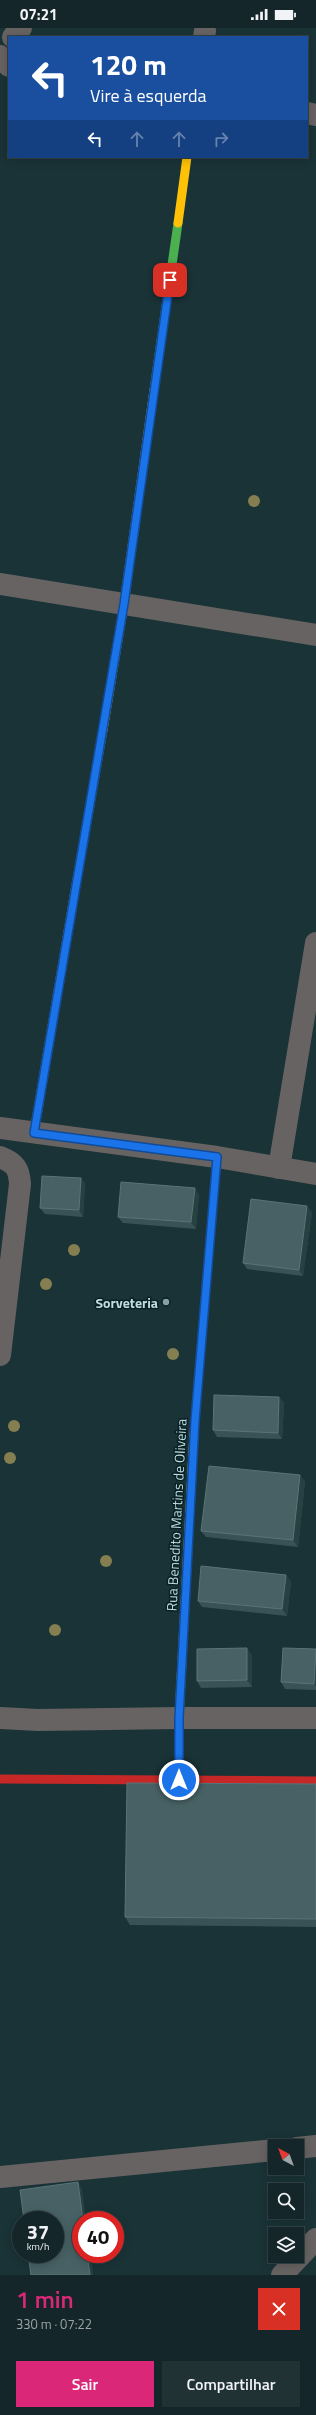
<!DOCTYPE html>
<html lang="pt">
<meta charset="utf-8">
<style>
:root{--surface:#142629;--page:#213235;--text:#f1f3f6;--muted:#9da5a8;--line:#334346;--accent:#db2777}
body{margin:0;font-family:"Titillium Web",sans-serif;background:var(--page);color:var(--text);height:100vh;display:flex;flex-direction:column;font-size:15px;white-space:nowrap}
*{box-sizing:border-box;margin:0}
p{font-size:13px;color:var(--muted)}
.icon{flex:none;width:22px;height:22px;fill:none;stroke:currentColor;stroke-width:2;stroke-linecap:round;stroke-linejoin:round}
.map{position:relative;height:2247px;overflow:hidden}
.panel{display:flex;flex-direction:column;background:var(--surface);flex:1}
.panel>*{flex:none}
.hud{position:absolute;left:8px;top:8px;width:300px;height:122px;border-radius:0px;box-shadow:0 2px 10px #0003,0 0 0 1px var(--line);background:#1a4fa0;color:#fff;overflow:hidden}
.needle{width:26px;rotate:319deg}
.controls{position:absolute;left:268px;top:2111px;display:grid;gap:8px}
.controls a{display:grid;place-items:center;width:36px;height:36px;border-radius:0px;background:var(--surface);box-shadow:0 2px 10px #0003,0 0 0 1px var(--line);font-size:20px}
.speed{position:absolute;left:12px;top:2183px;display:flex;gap:8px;font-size:20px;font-weight:700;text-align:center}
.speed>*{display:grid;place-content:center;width:52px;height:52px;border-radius:50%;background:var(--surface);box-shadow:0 2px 10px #0003,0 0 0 1px var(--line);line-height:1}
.speed small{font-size:10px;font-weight:400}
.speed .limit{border:6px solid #d22;background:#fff;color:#111}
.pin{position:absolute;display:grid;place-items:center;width:34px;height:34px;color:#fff;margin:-17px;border-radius:8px;box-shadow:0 2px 6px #0006}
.me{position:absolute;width:44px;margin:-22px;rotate:0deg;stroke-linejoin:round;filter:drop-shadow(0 0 3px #0008)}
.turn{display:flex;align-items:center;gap:14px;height:84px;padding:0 16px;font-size:18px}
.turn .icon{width:52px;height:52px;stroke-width:2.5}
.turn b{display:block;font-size:28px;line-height:34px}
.lanes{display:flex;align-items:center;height:38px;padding:0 16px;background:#0003;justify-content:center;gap:20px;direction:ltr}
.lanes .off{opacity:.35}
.round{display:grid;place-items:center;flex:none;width:42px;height:42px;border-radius:0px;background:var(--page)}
.headline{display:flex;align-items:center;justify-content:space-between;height:68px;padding:0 16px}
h1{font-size:24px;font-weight:600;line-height:30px;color:var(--accent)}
.button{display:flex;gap:8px;margin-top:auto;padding:8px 16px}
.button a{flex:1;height:46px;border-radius:0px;background:var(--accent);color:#fff;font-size:16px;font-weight:600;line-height:46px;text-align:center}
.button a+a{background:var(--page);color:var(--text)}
.status{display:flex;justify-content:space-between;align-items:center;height:28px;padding:0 20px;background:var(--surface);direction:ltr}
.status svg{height:11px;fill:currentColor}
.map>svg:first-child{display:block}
</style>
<div class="status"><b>07:21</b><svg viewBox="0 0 49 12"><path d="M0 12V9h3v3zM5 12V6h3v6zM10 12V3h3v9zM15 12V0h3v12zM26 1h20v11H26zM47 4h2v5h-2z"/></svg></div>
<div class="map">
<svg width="316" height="2247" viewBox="0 0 316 2247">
<rect width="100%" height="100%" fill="#1a3337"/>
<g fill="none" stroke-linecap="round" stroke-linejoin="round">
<!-- street -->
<path stroke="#686363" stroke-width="22" d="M 13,9 L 21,0
M 204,9 L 205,3
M 0,28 L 9,38
M 307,85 L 316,87
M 1,556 L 316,607
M 0,1100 L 217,1129 L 316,1146
M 0,1129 C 15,1135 19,1140 20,1156 L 0,1327
M 279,1140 L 316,915
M 0,1690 L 38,1692 L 179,1690 L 316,1690
M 297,2120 L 316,2118
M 0,2149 L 275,2122
M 282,2247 L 316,2211"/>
<!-- fast -->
<path stroke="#4caf50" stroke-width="9" d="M 154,362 L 178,195
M 75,863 L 103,702"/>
<!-- slow -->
<path stroke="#ffc107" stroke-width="9" d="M 178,195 L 187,129
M 103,702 L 124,576 L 154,362
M 34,1105 L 75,863
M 179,1752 L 179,1690 L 194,1404"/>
<!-- jam -->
<path stroke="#c62828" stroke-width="9" d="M 194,1404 L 217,1129
M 0,1751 L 316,1753"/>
</g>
<!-- trees -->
<g fill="#847e50">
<circle cx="254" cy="473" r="6"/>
<circle cx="74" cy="1222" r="6"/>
<circle cx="46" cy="1256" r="6"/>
<circle cx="173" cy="1326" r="6"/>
<circle cx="14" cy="1398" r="6"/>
<circle cx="10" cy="1430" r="6"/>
<circle cx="106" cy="1533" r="6"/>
<circle cx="55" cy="1602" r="6"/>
</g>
<!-- wall -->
<path fill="#395255" d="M 81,1150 L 85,1156 L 83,1189 L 45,1186 L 40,1180 Z
M 199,1166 L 196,1201 L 123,1195 L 118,1189 Z
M 312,1184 L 303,1248 L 247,1241 L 243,1235 Z
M 279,1369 L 284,1375 L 282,1411 L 217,1409 L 213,1402 Z
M 305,1453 L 298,1519 L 206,1509 L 201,1503 Z
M 291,1553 L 287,1588 L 202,1579 L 198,1573 Z
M 316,1621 L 316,1662 L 285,1661 L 281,1654 Z
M 252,1627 L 252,1659 L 201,1660 L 197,1653 Z
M 316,1756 L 316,1899 L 130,1897 L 125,1889 Z"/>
<!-- shaded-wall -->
<path fill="#274042" d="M 81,1150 L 85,1156 L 83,1189 L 79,1182 Z
M 195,1160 L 199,1166 L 196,1201 L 191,1194 Z
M 307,1178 L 312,1184 L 303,1248 L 299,1242 Z
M 279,1369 L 284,1375 L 282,1411 L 278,1405 Z
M 300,1447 L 305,1453 L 298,1519 L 293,1512 Z
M 286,1547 L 291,1553 L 287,1588 L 282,1581 Z
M 247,1620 L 252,1627 L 252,1659 L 247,1652 Z
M 316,1628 L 316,1658 L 314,1656 Z
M 78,2154 L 82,2161 L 86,2192 L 83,2192 Z
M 87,2226 L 91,2226 L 93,2247 L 90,2247 Z"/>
<!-- building -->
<path fill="#476164" stroke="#5a7477" d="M 42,1148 L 81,1150 L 79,1182 L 40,1180 Z
M 121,1154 L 195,1160 L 191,1194 L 118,1189 Z
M 251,1171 L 307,1178 L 299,1242 L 243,1235 Z
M 214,1367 L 279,1369 L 278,1405 L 213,1402 Z
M 209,1438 L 300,1447 L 293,1512 L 201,1503 Z
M 201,1538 L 286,1547 L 282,1581 L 198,1573 Z
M 247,1620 L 247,1652 L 197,1653 L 197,1621 Z
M 283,1620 L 316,1621 L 314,1656 L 281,1654 Z
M 127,1755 L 316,1756 L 316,1891 L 125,1889 Z
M 78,2154 L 83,2192 L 81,2192 L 81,2226 L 87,2226 L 90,2247 L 31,2247 L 28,2226 L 55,2226 L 55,2192 L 24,2192 L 20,2162 Z"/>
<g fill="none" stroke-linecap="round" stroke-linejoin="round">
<defs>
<path id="route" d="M 170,252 L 124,576 L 34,1105 L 217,1129 L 195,1393 L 179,1690 L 179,1752"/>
</defs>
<!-- route casing -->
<use href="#route" stroke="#114b97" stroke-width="10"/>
<!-- route -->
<use href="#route" stroke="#1a73e8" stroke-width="7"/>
</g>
<!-- markers -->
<circle fill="#85a1a6" stroke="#082125" stroke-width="1.5" cx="166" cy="1274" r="4"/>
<g text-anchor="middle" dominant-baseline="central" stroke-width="3" stroke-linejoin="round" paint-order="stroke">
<!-- poi labels -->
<g font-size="14" font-weight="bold" fill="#bfdce1" stroke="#082125" text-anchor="end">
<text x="158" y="1274">Sorveteria</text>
</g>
<!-- street labels -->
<g font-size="14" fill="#bfdce1" stroke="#082125">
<text transform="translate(176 1487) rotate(-87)">Rua Benedito Martins de Oliveira</text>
</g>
</g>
</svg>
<div class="controls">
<a><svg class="needle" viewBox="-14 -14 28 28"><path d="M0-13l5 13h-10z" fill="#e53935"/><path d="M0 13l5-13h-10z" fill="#9da5a8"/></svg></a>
<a><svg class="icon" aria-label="search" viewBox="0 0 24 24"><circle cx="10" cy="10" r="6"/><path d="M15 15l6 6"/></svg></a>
<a><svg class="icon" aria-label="layers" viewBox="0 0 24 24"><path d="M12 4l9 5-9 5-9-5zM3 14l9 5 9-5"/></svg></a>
</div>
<div class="speed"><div>37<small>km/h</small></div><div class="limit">40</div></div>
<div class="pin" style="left:170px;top:252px;background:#d93025"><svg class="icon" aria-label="arrive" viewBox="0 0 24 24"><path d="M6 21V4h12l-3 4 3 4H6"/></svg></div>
<svg class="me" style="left:179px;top:1752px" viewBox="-20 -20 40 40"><circle r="17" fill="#1a73e8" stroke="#fff" stroke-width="3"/><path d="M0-11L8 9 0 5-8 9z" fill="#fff"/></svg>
<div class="hud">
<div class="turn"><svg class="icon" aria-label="left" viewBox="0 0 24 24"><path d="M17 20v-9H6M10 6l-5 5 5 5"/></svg><div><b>120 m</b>Vire à esquerda</div></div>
<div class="lanes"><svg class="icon" aria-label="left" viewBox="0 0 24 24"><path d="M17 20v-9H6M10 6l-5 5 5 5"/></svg><svg class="icon off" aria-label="ahead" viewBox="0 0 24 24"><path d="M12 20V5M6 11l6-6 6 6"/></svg><svg class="icon off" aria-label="ahead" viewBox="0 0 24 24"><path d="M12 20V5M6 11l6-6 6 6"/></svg><svg class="icon off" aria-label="right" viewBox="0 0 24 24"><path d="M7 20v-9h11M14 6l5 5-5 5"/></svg></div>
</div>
</div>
<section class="panel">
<div class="headline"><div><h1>1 min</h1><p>330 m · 07:22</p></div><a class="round" style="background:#d93025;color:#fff"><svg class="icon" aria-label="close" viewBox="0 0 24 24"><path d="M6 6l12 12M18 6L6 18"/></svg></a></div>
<div class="button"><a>Sair</a><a>Compartilhar</a></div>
</section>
